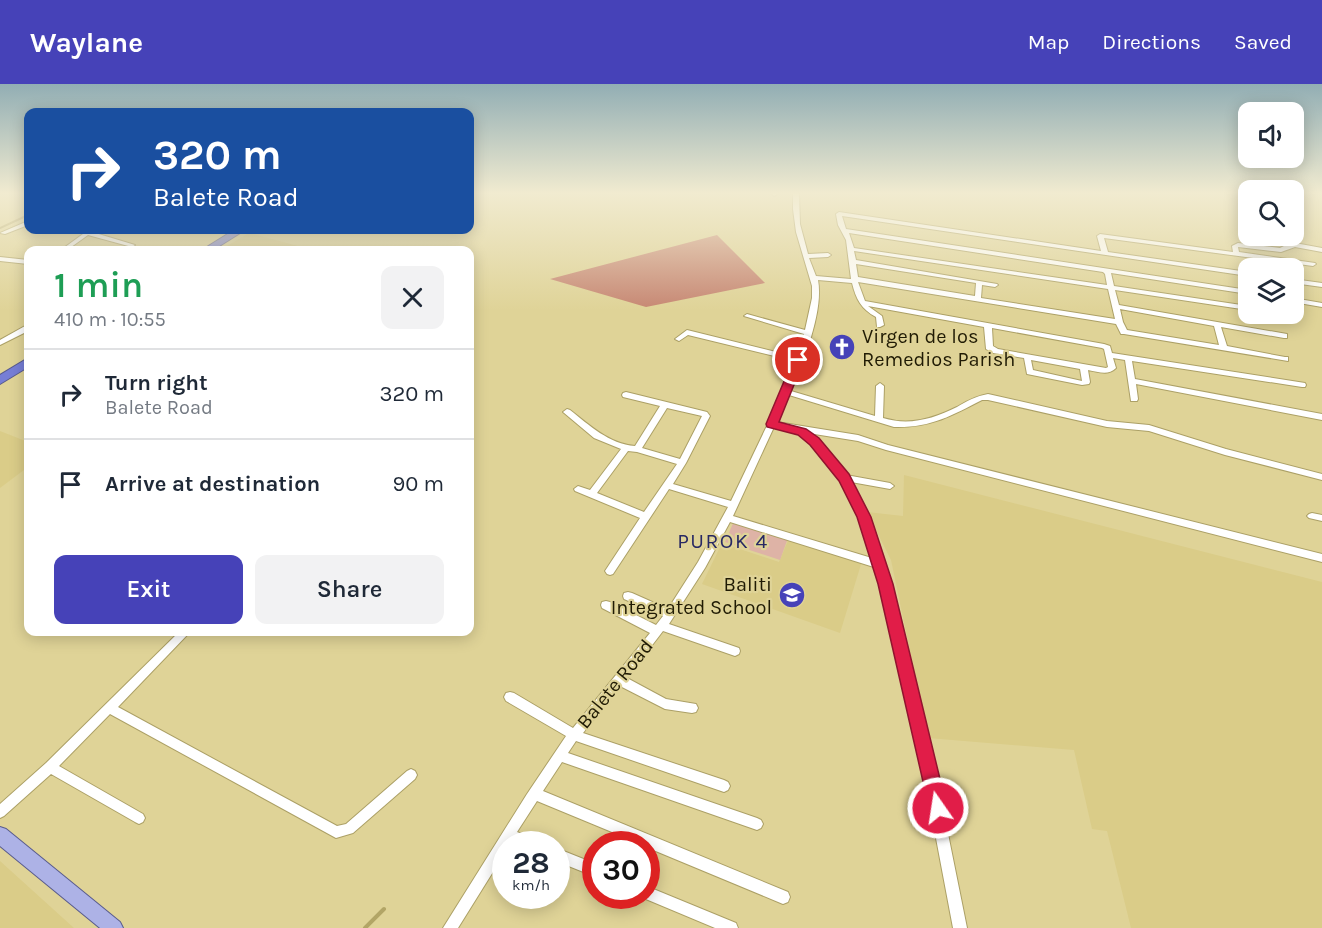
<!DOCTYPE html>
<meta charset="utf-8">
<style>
:root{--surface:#fff;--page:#f2f2f3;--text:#1f2937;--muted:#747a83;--line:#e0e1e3;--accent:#4642b8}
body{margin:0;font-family:Karla,sans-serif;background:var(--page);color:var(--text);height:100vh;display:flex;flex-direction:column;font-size:22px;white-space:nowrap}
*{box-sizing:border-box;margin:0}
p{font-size:20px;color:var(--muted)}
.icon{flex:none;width:33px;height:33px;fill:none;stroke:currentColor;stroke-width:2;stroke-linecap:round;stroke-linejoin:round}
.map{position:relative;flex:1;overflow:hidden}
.drawer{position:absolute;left:24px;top:162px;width:450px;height:390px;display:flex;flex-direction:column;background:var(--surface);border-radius:12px;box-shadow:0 3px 15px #0003}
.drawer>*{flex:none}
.guide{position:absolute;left:24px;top:24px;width:450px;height:126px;border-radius:12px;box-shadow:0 3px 15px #0003;background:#1a4fa0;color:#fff;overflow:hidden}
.tools{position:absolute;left:1238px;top:18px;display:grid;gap:12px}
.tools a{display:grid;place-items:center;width:66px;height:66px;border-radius:12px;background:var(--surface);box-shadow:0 3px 15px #0003;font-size:30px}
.speed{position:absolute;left:492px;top:747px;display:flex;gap:12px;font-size:30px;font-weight:700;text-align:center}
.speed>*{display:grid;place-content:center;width:78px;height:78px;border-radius:50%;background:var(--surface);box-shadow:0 3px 15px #0003;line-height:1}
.speed small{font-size:15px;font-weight:400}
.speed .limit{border:9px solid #d22;background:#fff;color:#111}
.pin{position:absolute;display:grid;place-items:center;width:51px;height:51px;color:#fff;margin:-26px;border:3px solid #fff;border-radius:50%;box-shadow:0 2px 6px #0007}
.me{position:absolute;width:66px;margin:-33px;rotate:347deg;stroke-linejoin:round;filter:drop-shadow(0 0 4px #0008)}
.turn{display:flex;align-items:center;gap:21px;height:126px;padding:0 30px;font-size:27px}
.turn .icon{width:78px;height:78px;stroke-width:2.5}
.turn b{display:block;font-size:42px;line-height:51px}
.round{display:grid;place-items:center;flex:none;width:63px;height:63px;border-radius:12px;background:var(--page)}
.summary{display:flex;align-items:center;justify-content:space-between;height:102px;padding:0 30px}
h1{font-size:36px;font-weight:600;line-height:45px;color:#1e9e55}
.action{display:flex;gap:12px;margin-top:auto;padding:12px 30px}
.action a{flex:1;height:69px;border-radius:12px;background:var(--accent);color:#fff;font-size:24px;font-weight:600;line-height:69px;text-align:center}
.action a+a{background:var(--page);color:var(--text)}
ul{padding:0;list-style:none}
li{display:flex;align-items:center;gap:18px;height:90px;padding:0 30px;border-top:2px solid var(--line)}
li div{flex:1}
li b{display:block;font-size:22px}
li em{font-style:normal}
header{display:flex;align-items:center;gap:36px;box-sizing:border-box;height:84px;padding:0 30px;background:var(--accent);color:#fff}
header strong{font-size:28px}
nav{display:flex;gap:33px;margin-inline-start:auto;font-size:21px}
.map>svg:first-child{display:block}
</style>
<header>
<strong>Waylane</strong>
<nav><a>Map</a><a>Directions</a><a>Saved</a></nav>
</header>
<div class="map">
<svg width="1322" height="844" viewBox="0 0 1322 844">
<rect width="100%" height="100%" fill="#dfd397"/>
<!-- built -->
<path fill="#dacc88" d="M 249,149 L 313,166 L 220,166 Z
M 0,347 L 28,358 L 28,383 L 0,404 Z
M 904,391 L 1322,498 L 1322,844 L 1131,844 L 1107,747 L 1092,745 L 1074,666 L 928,654 L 891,476 L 867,428 L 903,432 Z
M 789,454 L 862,477 L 840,549 L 702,500 L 722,459 L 779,478 Z
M 0,777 L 74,844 L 0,844 Z"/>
<!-- green -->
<path fill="#deb3a6" d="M 734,437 L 788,454 L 780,476 L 725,458 Z"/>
<!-- forest -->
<path fill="#c68672" d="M 717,151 L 765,199 L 646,223 L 550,195 Z"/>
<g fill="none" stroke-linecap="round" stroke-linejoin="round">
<!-- stream-far1 -->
<path stroke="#b2a566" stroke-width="2" d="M 0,144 L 28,131"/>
<!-- stream -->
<path stroke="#b2a566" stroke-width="4" d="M 365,844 L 384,825"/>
<defs>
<path id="minor" d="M 771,109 L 777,109 L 777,110 L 774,112 Z
M 793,109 L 799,109 L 800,140 L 808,170 L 828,169 L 831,171 L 828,173 L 809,174 L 816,192 L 851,195 L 846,156 L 838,141 L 836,130 L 839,128 L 1101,167 L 1097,152 L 1100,150 L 1233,168 L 1232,162 L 1238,159 L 1280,164 L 1288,160 L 1295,159 L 1322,164 L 1322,168 L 1295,163 L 1281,168 L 1238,163 L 1239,168 L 1315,179 L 1316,180 L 1313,182 L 1104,154 L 1108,168 L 1248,188 L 1248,192 L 842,132 L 846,145 L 1248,206 L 1248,210 L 1111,189 L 1114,202 L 1248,222 L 1248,226 L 1115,206 L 1119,221 L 1287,250 L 1287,254 L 1284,254 L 1221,243 L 1227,262 L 1285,273 L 1288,273 L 1288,277 L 1124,250 L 1121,250 L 1116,240 L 858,198 L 865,217 L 1104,260 L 1110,262 L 1112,269 L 1305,299 L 1306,301 L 1305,303 L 1302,303 L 1132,277 L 1135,295 L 1322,330 L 1322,336 L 1136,300 L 1138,315 L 1137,317 L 1131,317 L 1125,276 L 1113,274 L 1116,284 C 1108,292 1099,288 1088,286 L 1090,298 L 1089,300 L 1082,301 L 1027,290 L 1024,274 L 993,269 L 986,265 L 984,243 L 868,222 L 882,232 L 884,241 L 880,243 L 877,243 L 876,233 C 861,225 856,215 852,199 L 818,196 C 824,227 803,278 791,307 L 875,332 L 876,302 L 880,299 L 884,302 L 883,334 C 909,342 933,335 957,323 C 967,317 976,312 988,310 L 1107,337 L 1149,341 L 1226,365 L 1322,390 L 1322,396 L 1225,371 L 1149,347 L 1107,343 L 988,316 L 982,316 C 951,332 930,344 894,343 L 789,311 L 777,338 L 858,351 L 888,361 L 1322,470 L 1322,478 L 886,366 L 858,357 L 808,349 L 831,371 L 846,391 L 890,399 L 894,402 L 890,405 L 851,398 C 870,431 881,466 892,502 L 943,725 L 967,844 L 953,844 L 925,696 L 877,484 L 730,438 L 705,484 L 669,540 L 739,564 L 740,567 L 739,570 L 735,572 L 663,547 L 627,594 L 666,615 L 696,620 L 698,624 L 696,628 L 692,629 L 665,625 L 620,602 L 583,649 L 724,696 L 728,698 L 730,702 L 728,706 L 724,708 L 576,657 L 568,669 L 757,734 L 761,736 L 763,740 L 761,744 L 757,746 L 562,678 L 543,707 L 788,808 L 790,813 L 788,818 L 783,820 L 646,763 L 646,760 L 641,760 L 537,717 L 517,748 L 537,756 L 539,760 L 518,760 L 511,758 L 510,760 L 506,760 L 506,767 L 458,844 L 443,844 L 527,710 L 566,652 L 506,617 L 504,613 L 506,609 L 510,608 L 514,609 L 573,644 L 650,549 L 602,524 L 601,521 L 602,518 L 606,517 L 610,518 L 656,541 L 663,532 L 624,515 L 623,512 L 624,509 L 628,508 L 632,509 L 668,525 L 698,478 L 728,423 L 669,405 L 613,490 L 610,491 L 607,490 L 605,487 L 607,484 L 640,434 L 575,407 L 574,405 L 578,402 L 590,406 L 621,365 L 594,354 L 563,328 L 567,325 L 570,326 C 589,341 609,360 635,362 L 660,322 L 623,313 L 622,311 L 623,309 L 626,308 L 707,328 L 710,332 L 686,379 L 673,400 L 731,417 L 774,327 L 795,277 L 688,251 L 679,257 L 675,255 L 687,246 L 796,273 L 804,250 L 744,232 L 747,230 L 805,246 L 812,214 L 812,202 L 796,148 L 793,125 ZM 849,149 L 1103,188 L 1105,190 L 1107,201 L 854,164 ZM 854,167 L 1108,205 L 1115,235 L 981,214 L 982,201 L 995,203 L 998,201 L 997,200 L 856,176 ZM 856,180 L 976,199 L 975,212 L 858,193 ZM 1120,225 L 1214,242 L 1219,261 L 1127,246 L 1123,238 ZM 992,244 L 1102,264 L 1104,265 L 1108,283 L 1106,284 L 998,265 L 993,262 ZM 1031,276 L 1080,285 L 1082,297 L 1033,286 ZM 667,324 L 702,332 L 680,375 L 642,364 ZM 774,343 L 798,348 L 825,375 L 845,403 L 860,433 L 875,475 L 733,432 ZM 628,367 L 637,368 L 677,380 L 644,428 L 597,409 Z
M 28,137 L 28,141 L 5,150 L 0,149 Z
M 73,146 L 89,146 L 92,148 L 135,161 L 132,163 L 88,151 L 67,166 L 61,166 L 83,150 Z
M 0,173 L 28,176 L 28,180 L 0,177 Z
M 1293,195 L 1322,199 L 1322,203 L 1293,199 Z
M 1293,214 L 1322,219 L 1322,223 L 1293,218 Z
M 25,242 L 28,242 L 28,247 L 0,261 L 0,256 Z
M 1312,429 L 1322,431 L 1322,437 L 1309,434 L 1307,432 L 1309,430 Z
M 179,548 L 190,548 L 118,623 L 337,742 L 346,740 L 407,687 L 411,685 L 415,687 L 417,691 L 415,695 L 353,749 L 336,754 L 110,630 L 59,682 L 143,730 L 145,734 L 143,738 L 139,740 L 135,738 L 51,690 L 4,732 L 0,734 L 0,720 L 46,679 Z
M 556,764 L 596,780 L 596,793 L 556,777 Z
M 646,802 L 736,839 L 738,844 L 715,844 L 641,813 L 641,812 L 646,812 Z"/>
<path id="major" d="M 0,743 L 6,745 L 120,838 L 123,844 L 100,844 L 0,762 Z"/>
<path id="highway" d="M 234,146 L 245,146 L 213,166 L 202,166 Z
M 28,274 L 28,283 L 0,300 L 0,291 Z"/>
</defs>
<!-- minor casing -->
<use href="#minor" stroke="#aca066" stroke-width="2"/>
<!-- major casing -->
<use href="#major" stroke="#585b8c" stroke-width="2"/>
<!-- highway casing -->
<use href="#highway" stroke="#585b8c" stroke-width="2"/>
<!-- minor -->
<use href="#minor" fill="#fff" fill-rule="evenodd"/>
<!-- major -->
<use href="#major" fill="#adb2e6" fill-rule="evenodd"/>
<!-- highway -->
<use href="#highway" fill="#767ed6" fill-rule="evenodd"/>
</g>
<!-- sky -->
<linearGradient id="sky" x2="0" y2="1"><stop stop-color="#92aeb4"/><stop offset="0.48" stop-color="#f1ebd0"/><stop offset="1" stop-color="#f1ebd0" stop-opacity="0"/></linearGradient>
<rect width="1322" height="227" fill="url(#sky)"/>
<!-- route -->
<path fill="#e11d48" stroke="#92132f" stroke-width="1.5" d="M 798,272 L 804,276 L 779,338 L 806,345 L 819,354 L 849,390 L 871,433 L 893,500 L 947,724 L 944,731 L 938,734 L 931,731 L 929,724 L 878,500 L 857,433 L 839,397 L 810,361 L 798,351 L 767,343 L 766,340 L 793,276 Z"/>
<!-- icons -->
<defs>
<symbol id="church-disc" viewBox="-11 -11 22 22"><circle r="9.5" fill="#4642b8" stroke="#dfd397"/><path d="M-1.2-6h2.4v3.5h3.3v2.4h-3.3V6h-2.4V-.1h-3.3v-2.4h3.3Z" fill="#fff"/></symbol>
<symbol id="school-disc" viewBox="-11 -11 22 22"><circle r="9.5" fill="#4642b8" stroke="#dfd397"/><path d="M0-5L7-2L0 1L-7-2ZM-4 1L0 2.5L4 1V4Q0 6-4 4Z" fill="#fff"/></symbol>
</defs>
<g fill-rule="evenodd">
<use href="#church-disc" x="827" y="248" width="30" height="30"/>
<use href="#school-disc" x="777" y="496" width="30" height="30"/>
</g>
<g text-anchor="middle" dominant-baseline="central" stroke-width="4.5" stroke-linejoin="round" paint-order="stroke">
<!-- poi labels -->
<g font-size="20" fill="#201b04" stroke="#dfd397" text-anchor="start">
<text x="862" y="252">Virgen de los<tspan x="862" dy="23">Remedios Parish</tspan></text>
<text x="772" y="500" text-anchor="end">Baliti<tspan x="772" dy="23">Integrated School</tspan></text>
</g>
<!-- street labels -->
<g font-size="20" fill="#201b04" stroke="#dfd397">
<text transform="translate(615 600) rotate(-51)">Balete Road</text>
</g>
<!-- neighbourhood labels -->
<g font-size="21" letter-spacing="1.5" fill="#282963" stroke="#dfd397">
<text x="723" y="457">PUROK 4</text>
</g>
</g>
</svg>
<div class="tools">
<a><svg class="icon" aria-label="sound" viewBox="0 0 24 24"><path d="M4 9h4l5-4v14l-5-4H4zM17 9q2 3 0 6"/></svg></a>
<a><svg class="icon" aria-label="search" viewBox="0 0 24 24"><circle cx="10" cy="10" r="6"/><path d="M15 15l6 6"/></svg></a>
<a><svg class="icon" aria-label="layers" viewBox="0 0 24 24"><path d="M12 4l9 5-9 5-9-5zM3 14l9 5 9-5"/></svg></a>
</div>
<div class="speed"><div>28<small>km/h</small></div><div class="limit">30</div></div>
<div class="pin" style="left:798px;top:276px;background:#d93025"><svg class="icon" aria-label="arrive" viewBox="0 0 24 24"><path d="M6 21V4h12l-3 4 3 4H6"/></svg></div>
<svg class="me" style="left:938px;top:724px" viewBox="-20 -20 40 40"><circle r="17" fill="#e11d48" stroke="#fff" stroke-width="3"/><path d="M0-11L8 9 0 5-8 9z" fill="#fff"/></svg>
<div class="guide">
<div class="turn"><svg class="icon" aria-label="right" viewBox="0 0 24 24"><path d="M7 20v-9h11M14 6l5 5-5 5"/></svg><div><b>320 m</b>Balete Road</div></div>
</div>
<section class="drawer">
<div class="summary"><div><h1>1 min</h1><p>410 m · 10:55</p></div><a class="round"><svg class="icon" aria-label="close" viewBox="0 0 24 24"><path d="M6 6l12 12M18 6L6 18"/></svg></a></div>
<ul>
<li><svg class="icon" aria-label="right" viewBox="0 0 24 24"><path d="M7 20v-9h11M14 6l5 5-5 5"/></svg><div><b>Turn right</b><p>Balete Road</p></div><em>320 m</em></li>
<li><svg class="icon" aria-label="arrive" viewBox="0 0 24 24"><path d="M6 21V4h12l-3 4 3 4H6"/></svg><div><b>Arrive at destination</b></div><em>90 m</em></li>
</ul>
<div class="action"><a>Exit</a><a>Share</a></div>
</section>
</div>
